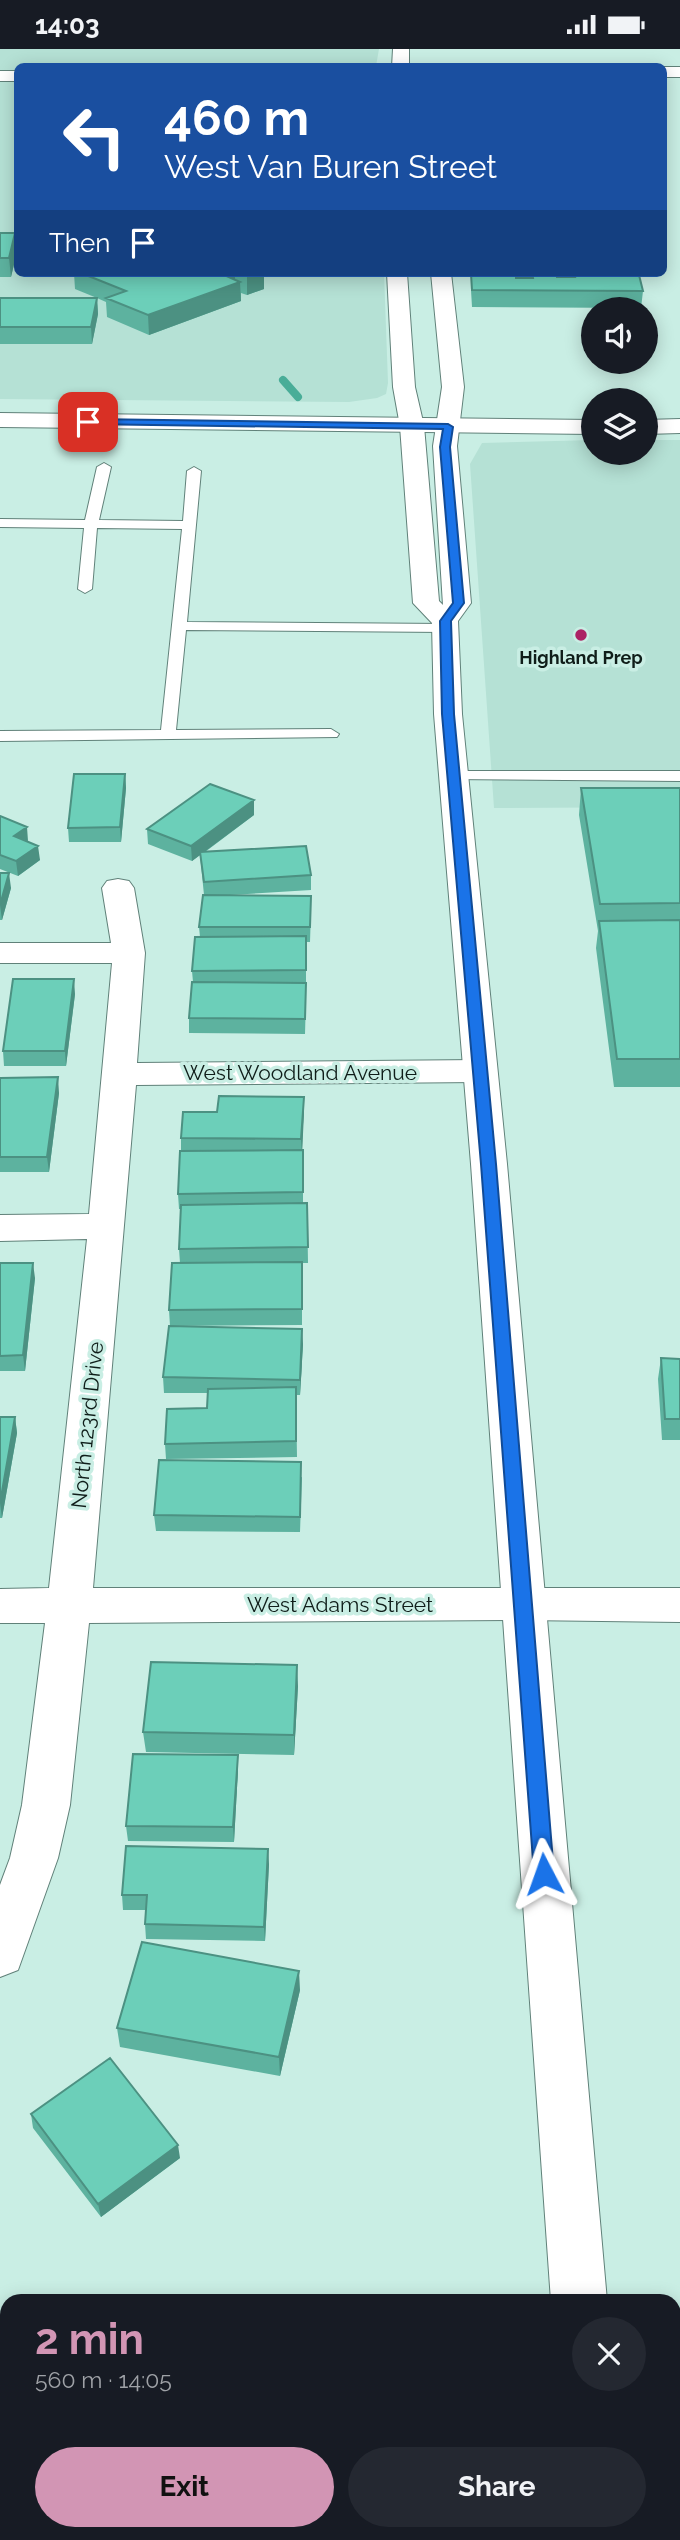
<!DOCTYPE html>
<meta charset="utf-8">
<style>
:root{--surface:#171b24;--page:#242831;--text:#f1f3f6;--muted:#9ea1a6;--accent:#d295b4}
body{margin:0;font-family:Raleway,sans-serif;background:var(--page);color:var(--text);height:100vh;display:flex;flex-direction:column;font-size:26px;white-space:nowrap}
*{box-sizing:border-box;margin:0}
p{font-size:23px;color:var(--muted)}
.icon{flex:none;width:38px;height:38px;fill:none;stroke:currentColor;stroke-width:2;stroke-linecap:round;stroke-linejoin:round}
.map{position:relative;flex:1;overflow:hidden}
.details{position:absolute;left:0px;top:2245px;width:681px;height:247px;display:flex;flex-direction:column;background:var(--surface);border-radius:21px 21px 0 0;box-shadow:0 4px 18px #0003}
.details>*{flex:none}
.guide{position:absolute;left:14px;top:14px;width:653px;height:214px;border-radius:10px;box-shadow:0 4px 18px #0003;background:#1a4fa0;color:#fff;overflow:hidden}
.buttons{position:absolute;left:581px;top:248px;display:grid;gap:14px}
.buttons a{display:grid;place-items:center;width:77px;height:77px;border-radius:50%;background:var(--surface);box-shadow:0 4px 18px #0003;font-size:35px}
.pin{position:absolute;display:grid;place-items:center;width:60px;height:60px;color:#fff;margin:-30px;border-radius:14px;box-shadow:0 4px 10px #0006}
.me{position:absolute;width:77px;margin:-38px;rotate:356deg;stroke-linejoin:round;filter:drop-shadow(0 0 5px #0008)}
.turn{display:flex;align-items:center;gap:24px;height:147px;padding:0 35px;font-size:32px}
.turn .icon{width:91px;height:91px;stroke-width:2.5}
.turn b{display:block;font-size:49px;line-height:60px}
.then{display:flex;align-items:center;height:66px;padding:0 35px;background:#0003;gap:14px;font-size:26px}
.round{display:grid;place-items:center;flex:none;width:74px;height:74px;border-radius:37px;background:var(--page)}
.summary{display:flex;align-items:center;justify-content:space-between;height:119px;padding:0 35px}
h1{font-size:42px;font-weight:700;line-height:52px;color:var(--accent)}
.action{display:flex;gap:14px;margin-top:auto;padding:14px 35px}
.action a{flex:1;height:80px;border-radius:42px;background:var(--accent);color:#111;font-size:28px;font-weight:700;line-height:80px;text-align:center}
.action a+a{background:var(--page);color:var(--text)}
.status{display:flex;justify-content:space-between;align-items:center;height:49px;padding:0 35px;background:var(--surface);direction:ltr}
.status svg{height:19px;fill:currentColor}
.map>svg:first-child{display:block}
</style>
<div class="status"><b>14:03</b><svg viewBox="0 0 49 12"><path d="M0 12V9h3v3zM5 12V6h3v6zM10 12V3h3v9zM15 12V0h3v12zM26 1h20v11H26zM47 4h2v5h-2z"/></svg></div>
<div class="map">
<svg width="680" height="2491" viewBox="0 0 680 2491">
<rect width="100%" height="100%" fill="#c9eee4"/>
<!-- built -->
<path fill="#b5e1d5" d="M 0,0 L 379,0 L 376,17 L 18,18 L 17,22 L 0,22 Z
M 0,32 L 17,32 L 18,224 L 384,224 L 388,334 L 386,345 L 377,349 L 349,353 L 0,350 Z
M 593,391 L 593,404 L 646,404 L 646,391 L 680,391 L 680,758 L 494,759 L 470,415 L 482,394 Z"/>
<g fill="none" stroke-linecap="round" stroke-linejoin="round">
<!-- stream -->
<path stroke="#49ad98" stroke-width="8" d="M 283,331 L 298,348"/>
<defs>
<path id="lane" d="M 104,414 L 111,418 L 99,471 L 183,472 L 187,422 L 194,418 L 201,422 L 187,573 L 446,575 L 453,579 L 446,583 L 186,581 L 176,681 L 331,680 L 339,685 L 337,688 L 0,692 L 0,682 L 161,681 L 182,480 L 97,479 L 92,540 L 85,544 L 78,540 L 84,479 L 0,478 L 0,470 L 85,471 L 97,418 Z
M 453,722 L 680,722 L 680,732 L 447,730 L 445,727 L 447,724 Z"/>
<path id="street" d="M 663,18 L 680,18 L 680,28 L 663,28 Z
M 0,22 L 18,22 L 18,32 L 0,32 Z
M 118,830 L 129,832 L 134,839 L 145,904 L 137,1014 L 479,1011 L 491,1014 L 496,1022 L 491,1030 L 479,1033 L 136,1036 L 93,1539 L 680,1539 L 680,1573 L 523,1571 L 89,1574 L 70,1756 L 58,1809 L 18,1921 L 0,1928 L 0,1836 L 10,1809 L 22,1756 L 45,1574 L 0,1574 L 0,1540 L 49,1539 L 87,1190 L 0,1192 L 0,1166 L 89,1165 L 112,914 L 0,914 L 0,894 L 111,894 L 102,839 L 107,832 Z"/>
<path id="secondary" d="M 393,0 L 409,0 L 409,18 L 392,18 Z
M 387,224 L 407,224 L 415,338 L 424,377 L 439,552 L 443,556 L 433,397 L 442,338 L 431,224 L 451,224 L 464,338 L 457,397 L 471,554 L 458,572 L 462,665 L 507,1115 L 607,2252 L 551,2252 L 471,1115 L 434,665 L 432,574 L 413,554 L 400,377 L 393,338 Z
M 567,2485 L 627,2485 L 628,2491 L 568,2491 Z"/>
<path id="primary" d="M 0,364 L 593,371 L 593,385 L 0,378 Z
M 680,370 L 680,384 L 646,385 L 646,371 Z"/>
</defs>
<!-- lane casing -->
<use href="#lane" stroke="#608179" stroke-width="2"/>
<!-- street casing -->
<use href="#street" stroke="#608179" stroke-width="2"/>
<!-- secondary casing -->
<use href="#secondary" stroke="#608179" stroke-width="2"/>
<!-- primary casing -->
<use href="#primary" stroke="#608179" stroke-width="2"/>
<!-- path -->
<path stroke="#68807a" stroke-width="6" stroke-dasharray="5 5" stroke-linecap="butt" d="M 674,2301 L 680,2299
M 0,2395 L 7,2393"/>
<!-- lane -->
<use href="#lane" fill="#fff" fill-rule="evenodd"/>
<!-- street -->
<use href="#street" fill="#fff" fill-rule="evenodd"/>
<!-- secondary -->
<use href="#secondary" fill="#fff" fill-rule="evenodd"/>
<!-- primary -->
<use href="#primary" fill="#fff" fill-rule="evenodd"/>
</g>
<!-- wall -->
<path fill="#5db29f" d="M 0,184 L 15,184 L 17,203 L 11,228 L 0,228 Z
M 74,224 L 264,224 L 264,240 L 247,246 L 241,244 L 241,252 L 149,286 L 107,268 L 106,253 L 97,249 L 98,265 L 92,295 L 0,295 L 0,249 L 97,249 L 75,240 Z
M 532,224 L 557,228 L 574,228 L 574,224 L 619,226 L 643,242 L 641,259 L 472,258 L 471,241 L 471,225 L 532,229 Z
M 125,725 L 126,739 L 121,793 L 69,793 L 68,779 Z
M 581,739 L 680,739 L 680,1038 L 614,1038 L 596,899 L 598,882 L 579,766 Z
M 254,766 L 205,803 L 311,826 L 311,841 L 230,846 L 311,862 L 310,893 L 306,893 L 306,949 L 305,985 L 189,984 L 189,969 L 193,933 L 192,922 L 200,888 L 199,878 L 204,846 L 200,806 L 192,812 L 148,795 L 147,780 Z
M 0,767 L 28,792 L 40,811 L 18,827 L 0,820 Z
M 0,824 L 11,839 L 2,871 L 0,871 Z
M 75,945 L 66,1017 L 4,1017 L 3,1002 Z
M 0,1029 L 59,1044 L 49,1123 L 0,1123 Z
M 304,1048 L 302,1101 L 303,1101 L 303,1154 L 307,1154 L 308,1214 L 302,1214 L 302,1276 L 170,1277 L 169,1261 L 180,1214 L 179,1200 L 181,1160 L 179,1160 L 178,1145 L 181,1102 L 181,1089 L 217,1063 Z
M 0,1214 L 35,1229 L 25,1322 L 0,1322 Z
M 303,1295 L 300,1346 L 296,1346 L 297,1408 L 166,1410 L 165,1395 L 207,1359 L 208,1344 L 164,1344 L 163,1328 Z
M 661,1309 L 680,1310 L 680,1391 L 662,1391 L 658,1330 Z
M 0,1368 L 15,1368 L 17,1384 L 2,1469 L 0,1469 Z
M 302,1428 L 300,1483 L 156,1482 L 154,1466 Z
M 298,1637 L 294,1706 L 146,1703 L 143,1683 Z
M 238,1721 L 234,1793 L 128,1792 L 126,1777 Z
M 269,1815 L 265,1892 L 146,1890 L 145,1875 L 146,1861 L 123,1861 L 122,1846 Z
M 300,1941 L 280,2027 L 120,1998 L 117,1979 Z
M 31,2065 L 180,2109 L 101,2168 L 33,2079 Z"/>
<!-- shaded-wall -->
<path fill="#4c9182" d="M 15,184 L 17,203 L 11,228 L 9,209 Z
M 231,224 L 235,224 L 235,234 L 240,233 L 241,252 L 149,286 L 148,266 Z
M 255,224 L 264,224 L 264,240 L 247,246 L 247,227 Z
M 97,249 L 98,265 L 92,295 L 91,278 Z
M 125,725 L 126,739 L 121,793 L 120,778 Z
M 254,751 L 254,766 L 192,812 L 191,797 Z
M 27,778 L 28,792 L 14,787 Z
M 38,797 L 40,811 L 18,827 L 16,812 Z
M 9,824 L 11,839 L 2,871 L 0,856 Z
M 74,930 L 75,945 L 66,1017 L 65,1002 Z
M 58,1028 L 59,1044 L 49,1123 L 47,1108 Z
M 304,1048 L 304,1064 L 302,1106 L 301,1090 Z
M 33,1214 L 35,1229 L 25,1322 L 23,1306 Z
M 302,1280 L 303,1295 L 300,1346 L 300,1331 Z
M 15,1368 L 17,1384 L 2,1469 L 0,1454 Z
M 297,1616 L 298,1637 L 294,1706 L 294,1686 Z
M 238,1706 L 238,1721 L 234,1793 L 233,1778 Z
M 268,1800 L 269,1815 L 265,1892 L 264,1878 Z
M 299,1922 L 300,1941 L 280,2027 L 279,2008 Z
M 178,2096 L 180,2109 L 101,2168 L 98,2155 Z"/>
<!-- building -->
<path fill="#6ccfb9" stroke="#4c9182" stroke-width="2" d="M 0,184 L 15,184 L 9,209 L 0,209 Z
M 81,224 L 231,224 L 224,226 L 240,233 L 148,266 L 106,249 L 126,242 Z
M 239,224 L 255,224 L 247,227 Z
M 532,224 L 557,224 L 557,228 L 575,228 L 574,224 L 618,224 L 619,226 L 639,226 L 643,242 L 472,241 L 471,225 L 516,225 L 516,229 L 533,229 Z
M 0,249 L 97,249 L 91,278 L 0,278 Z
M 74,725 L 125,725 L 120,778 L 68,779 Z
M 210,735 L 254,751 L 191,797 L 147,780 Z
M 581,739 L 680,739 L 680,854 L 600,855 Z
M 0,767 L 27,778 L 14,787 L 38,797 L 16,812 L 0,806 Z
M 306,797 L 311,826 L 204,833 L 200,803 Z
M 0,824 L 9,824 L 0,856 Z
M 203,846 L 311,847 L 310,878 L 199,878 Z
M 680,871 L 680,1010 L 617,1010 L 599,872 Z
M 306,887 L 306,921 L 192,922 L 195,888 Z
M 13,930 L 74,930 L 65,1002 L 3,1002 Z
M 192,933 L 306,934 L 305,970 L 189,969 Z
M 58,1028 L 47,1108 L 0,1108 L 0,1029 Z
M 219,1047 L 304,1048 L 301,1090 L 181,1089 L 183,1063 L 217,1063 Z
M 303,1101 L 303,1143 L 178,1145 L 180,1102 Z
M 307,1154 L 308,1198 L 179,1200 L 181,1156 Z
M 302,1213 L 302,1260 L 169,1261 L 172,1214 Z
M 0,1214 L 33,1214 L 23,1306 L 0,1307 Z
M 169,1277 L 302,1280 L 300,1331 L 163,1328 Z
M 661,1309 L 680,1310 L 680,1370 L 665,1370 Z
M 296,1338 L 296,1392 L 165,1395 L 167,1360 L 207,1359 L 208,1340 Z
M 0,1368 L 15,1368 L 0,1454 Z
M 159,1411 L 301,1413 L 300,1468 L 154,1466 Z
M 151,1613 L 297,1616 L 294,1686 L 143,1683 Z
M 133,1705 L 238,1706 L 233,1778 L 126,1777 Z
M 126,1797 L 268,1800 L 264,1878 L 145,1875 L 147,1846 L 122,1846 Z
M 142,1893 L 299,1922 L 279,2008 L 117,1979 Z
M 110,2009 L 178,2096 L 98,2155 L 31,2065 Z"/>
<!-- route -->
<path fill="#1a73e8" stroke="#114b97" stroke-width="2" d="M 88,370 L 448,375 L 453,378 L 450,398 L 464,554 L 451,572 L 454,665 L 496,1115 L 554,1825 L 551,1831 L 544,1834 L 537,1831 L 534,1825 L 481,1115 L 442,665 L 440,572 L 453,554 L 440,398 L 443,380 L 85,375 L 85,371 Z"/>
<!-- markers -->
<circle fill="#ac2264" stroke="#c9eee4" stroke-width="2.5" cx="581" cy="586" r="7"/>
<g text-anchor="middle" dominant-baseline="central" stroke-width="7" stroke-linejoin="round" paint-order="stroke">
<!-- far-poi labels -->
<g font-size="18" font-weight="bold" fill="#0f1d19" stroke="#c9eee4">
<text x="581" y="608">Highland Prep</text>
</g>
<!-- street labels -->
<g font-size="21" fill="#0f1d19" stroke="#c9eee4">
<text x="300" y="1023">West Woodland Avenue</text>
<text transform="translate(87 1376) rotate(-84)">North 123rd Drive</text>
<text x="340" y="1555">West Adams Street</text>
</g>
</g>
</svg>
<div class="buttons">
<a><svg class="icon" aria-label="sound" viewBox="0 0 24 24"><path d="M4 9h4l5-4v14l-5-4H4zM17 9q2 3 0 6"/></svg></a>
<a><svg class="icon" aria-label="layers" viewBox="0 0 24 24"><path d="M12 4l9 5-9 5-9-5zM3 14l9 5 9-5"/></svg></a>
</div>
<div class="pin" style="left:88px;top:373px;background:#d93025"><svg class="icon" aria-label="arrive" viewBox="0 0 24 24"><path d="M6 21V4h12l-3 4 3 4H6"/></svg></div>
<svg class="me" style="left:544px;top:1825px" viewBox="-20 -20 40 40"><path d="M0-17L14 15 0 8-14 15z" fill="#1a73e8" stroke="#fff" stroke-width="4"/></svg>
<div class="guide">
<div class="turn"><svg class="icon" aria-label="left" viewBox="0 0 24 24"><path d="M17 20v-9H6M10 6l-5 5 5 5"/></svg><div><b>460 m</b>West Van Buren Street</div></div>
<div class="then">Then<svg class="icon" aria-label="arrive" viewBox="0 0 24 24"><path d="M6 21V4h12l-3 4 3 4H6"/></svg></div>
</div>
<section class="details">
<div class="summary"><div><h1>2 min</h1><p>560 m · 14:05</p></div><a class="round"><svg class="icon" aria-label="close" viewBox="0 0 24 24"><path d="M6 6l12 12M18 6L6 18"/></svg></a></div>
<div class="action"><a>Exit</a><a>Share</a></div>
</section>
</div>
